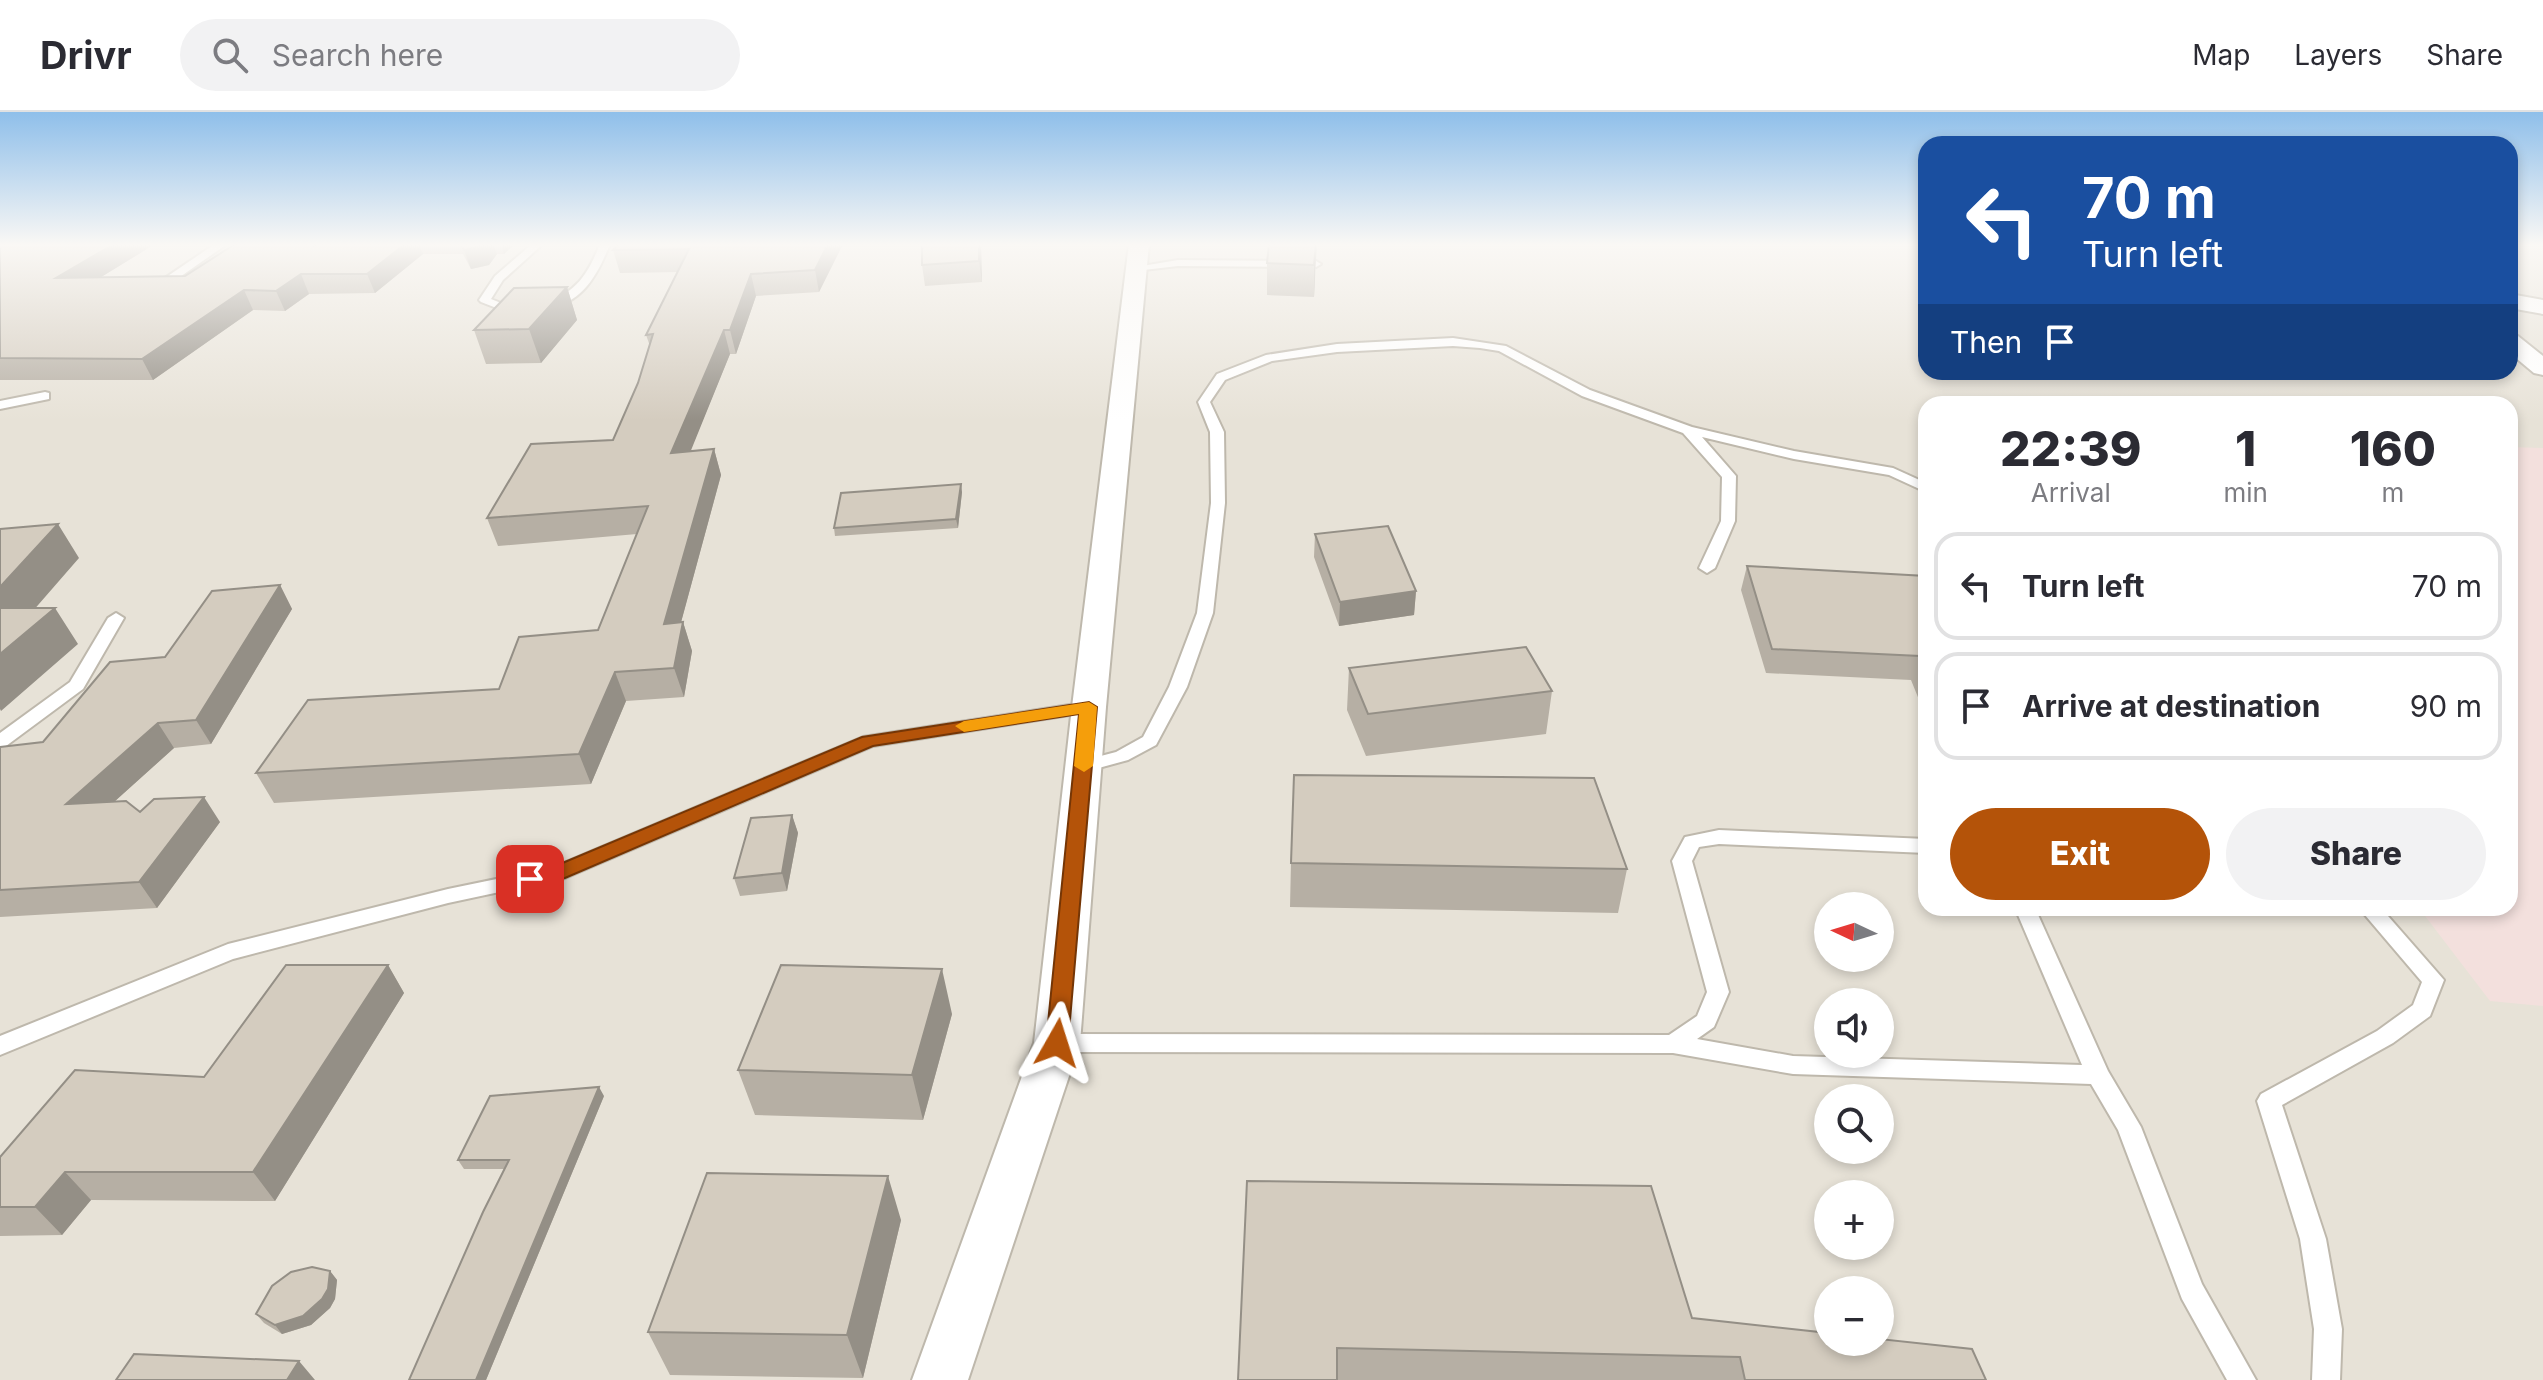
<!DOCTYPE html>
<meta charset="utf-8">
<style>
:root{--surface:#fff;--page:#f2f2f3;--text:#2b2b33;--muted:#7c7c81;--line:#e1e1e2;--accent:#b45309}
body{margin:0;font-family:Inter,sans-serif;background:var(--page);color:var(--text);height:100vh;display:flex;flex-direction:column;font-size:30px;white-space:nowrap}
*{box-sizing:border-box;margin:0}
p{font-size:26px;color:var(--muted)}
.icon{flex:none;width:44px;height:44px;fill:none;stroke:currentColor;stroke-width:2;stroke-linecap:round;stroke-linejoin:round}
.map{position:relative;flex:1;overflow:hidden}
.panel{position:absolute;left:1918px;top:284px;width:600px;height:520px;display:flex;flex-direction:column;background:var(--surface);border-radius:24px;box-shadow:0 4px 12px #0003}
.panel>*{flex:none}
.top-card{position:absolute;left:1918px;top:24px;width:600px;height:244px;border-radius:24px;box-shadow:0 4px 12px #0003;background:#1a4fa0;color:#fff;overflow:hidden}
.needle{width:52px;rotate:274deg}
.tools{position:absolute;left:1814px;top:780px;display:grid;gap:16px}
.tools a{display:grid;place-items:center;width:80px;height:80px;border-radius:50%;background:var(--surface);box-shadow:0 4px 12px #0003;font-size:40px}
.pin{position:absolute;display:grid;place-items:center;width:68px;height:68px;color:#fff;margin:-34px;border-radius:16px;box-shadow:0 4px 12px #0006}
.me{position:absolute;width:88px;margin:-44px;rotate:6deg;stroke-linejoin:round;filter:drop-shadow(0 0 6px #0008)}
.turn{display:flex;align-items:center;gap:28px;height:168px;padding:0 32px;font-size:36px}
.turn .icon{width:104px;height:104px;stroke-width:2.5}
.turn b{display:block;font-size:56px;line-height:68px}
.then{display:flex;align-items:center;height:76px;padding:0 32px;background:#0003;gap:16px;font-size:30px}
.eta{display:flex;justify-content:space-evenly;align-items:center;height:136px;text-align:center}
.eta b{font-size:48px;font-weight:800;line-height:56px}
.button{display:flex;gap:16px;margin-top:auto;padding:16px 32px}
.button a{flex:1;height:92px;border-radius:48px;background:var(--accent);color:#fff;font-size:32px;font-weight:800;line-height:92px;text-align:center}
.button a+a{background:var(--page);color:var(--text)}
ul{padding:0;list-style:none}
li{display:flex;align-items:center;gap:24px;height:108px;margin:0 16px 12px;padding:0 16px;border:4px solid var(--line);border-radius:24px}
li div{flex:1}
li b{display:block;font-size:30px}
li em{font-style:normal}
header{display:flex;align-items:center;gap:48px;box-sizing:border-box;height:112px;padding:0 40px;background:var(--surface);border-bottom:2px solid var(--line)}
header strong{font-size:38px}
nav{display:flex;gap:44px;margin-inline-start:auto;font-size:28px}
.search{width:560px;height:72px;background:var(--page);display:flex;align-items:center;gap:20px;box-sizing:border-box;padding:0 28px;border-radius:44px;color:var(--muted);font-size:30px}
.map>svg:first-child{display:block}
</style>
<header>
<strong>Drivr</strong>
<div class="search"><svg class="icon" aria-label="search" viewBox="0 0 24 24"><circle cx="10" cy="10" r="6"/><path d="M15 15l6 6"/></svg>Search here</div>
<nav><a>Map</a><a>Layers</a><a>Share</a></nav>
</header>
<div class="map">
<svg width="2543" height="1268" viewBox="0 0 2543 1268">
<rect width="100%" height="100%" fill="#f3f0e8"/>
<!-- residential -->
<path fill="#e7e2d7" fill-rule="evenodd" d="M 0,132 L 1926,132 L 1926,260 L 2510,260 L 2510,132 L 2543,132 L 2543,1268 L 0,1268 ZM 1926,292 L 2510,292 L 2510,796 L 1926,796 ZM 1828,794 L 1880,794 L 1880,846 L 1828,846 ZM 1828,890 L 1880,890 L 1880,942 L 1828,942 ZM 1828,986 L 1880,986 L 1880,1038 L 1828,1038 ZM 1828,1082 L 1880,1082 L 1880,1134 L 1828,1134 ZM 1828,1178 L 1880,1178 L 1880,1230 L 1828,1230 Z"/>
<!-- medical -->
<path fill="#f3e0dd" d="M 2510,335 L 2543,336 L 2543,894 L 2490,889 L 2419,796 L 2510,796 Z"/>
<g fill="none" stroke-linecap="round" stroke-linejoin="round">
<defs>
<path id="lane" d="M 215,132 L 227,132 L 167,174 L 159,174 L 159,170 Z
M 532,132 L 543,132 L 503,168 L 491,187 L 501,191 L 526,192 L 526,196 L 499,197 L 481,190 L 479,188 L 495,164 Z
M 600,132 L 610,132 C 598,162 580,197 543,194 L 543,190 C 576,182 588,162 600,132 Z
M 1178,148 L 1316,149 L 1321,152 L 1316,155 L 1178,154 L 1135,159 L 1130,156 Z
M 1453,226 L 1506,234 L 1590,278 L 1692,315 L 1794,339 L 1893,356 L 1926,371 L 1926,380 L 1889,363 L 1794,347 L 1702,325 L 1736,364 L 1735,409 L 1715,456 L 1707,461 L 1699,456 L 1721,409 L 1722,365 L 1683,321 L 1582,284 L 1499,239 L 1480,236 L 1453,234 L 1337,240 L 1272,249 L 1225,268 L 1210,290 L 1224,320 L 1225,391 L 1213,501 L 1187,575 L 1156,633 L 1128,648 L 1084,660 L 1078,658 L 1075,654 L 1078,650 L 1116,640 L 1143,625 L 1169,575 L 1197,501 L 1211,391 L 1210,320 L 1198,290 L 1217,262 L 1266,243 L 1337,232 Z
M 45,280 L 49,281 L 49,287 L 0,297 L 0,289 Z
M 116,501 L 124,506 L 83,577 L 6,634 L 0,636 L 0,621 L 70,570 L 108,506 Z
M 1089,590 L 1095,591 L 1098,595 L 1095,599 L 873,634 L 565,766 L 448,791 L 233,847 L 0,943 L 0,924 L 228,832 L 448,777 L 554,755 L 863,625 Z
M 1719,718 L 1926,727 L 1926,741 L 1719,732 L 1699,735 L 1692,749 L 1729,880 L 1714,915 L 1697,927 L 1793,944 L 2082,953 L 2015,796 L 2035,796 L 2108,959 L 2141,1015 L 2202,1172 L 2256,1268 L 2227,1268 L 2182,1187 L 2118,1018 L 2091,972 L 1793,962 L 1673,941 L 1057,940 L 1049,937 L 1046,931 L 1049,925 L 1057,922 L 1669,923 L 1697,904 L 1707,880 L 1672,749 L 1685,725 Z
M 2359,796 L 2381,796 L 2444,868 L 2430,904 L 2393,931 L 2282,993 L 2326,1127 L 2342,1217 L 2340,1268 L 2312,1268 L 2314,1217 L 2300,1127 L 2257,989 L 2261,982 L 2377,919 L 2413,893 L 2422,870 Z"/>
<path id="street" d="M 1129,132 L 1149,132 L 1106,595 L 1080,931 L 968,1268 L 912,1268 L 1034,931 L 1072,595 Z
M 2510,182 L 2543,188 L 2543,202 L 2510,196 Z
M 2510,222 L 2518,224 L 2543,244 L 2543,263 L 2534,261 L 2510,241 Z"/>
</defs>
<!-- lane casing -->
<use href="#lane" stroke="#beb8ac" stroke-width="4"/>
<!-- street casing -->
<use href="#street" stroke="#beb8ac" stroke-width="4"/>
<!-- lane -->
<use href="#lane" fill="#fff" fill-rule="evenodd"/>
<!-- street -->
<use href="#street" fill="#fff" fill-rule="evenodd"/>
</g>
<!-- wall -->
<path fill="#b6afa4" d="M 0,132 L 155,132 L 101,165 L 185,164 L 235,132 L 515,132 L 504,142 L 497,142 L 489,153 L 471,157 L 463,142 L 423,142 L 375,181 L 309,182 L 285,199 L 253,198 L 153,268 L 0,268 Z
M 619,132 L 843,132 L 819,180 L 756,184 L 736,242 L 730,242 L 690,339 L 714,337 L 721,363 L 681,510 L 683,510 L 692,539 L 684,585 L 626,589 L 591,672 L 274,691 L 256,661 L 499,577 L 598,518 L 637,422 L 498,434 L 487,406 L 613,328 L 638,271 L 650,234 L 646,223 L 678,160 L 620,161 L 613,138 Z
M 922,132 L 981,132 L 982,170 L 925,174 L 922,153 Z
M 1317,132 L 1314,185 L 1267,183 L 1267,151 Z
M 567,175 L 577,208 L 541,251 L 486,252 L 474,218 Z
M 962,380 L 958,416 L 835,424 L 834,416 Z
M 1315,422 L 1416,479 L 1414,503 L 1339,514 L 1314,445 Z
M 1747,454 L 1926,464 L 1926,605 L 1911,568 L 1766,561 L 1741,478 Z
M 280,473 L 292,497 L 211,632 L 174,636 L 115,689 L 140,700 L 220,710 L 157,796 L 0,805 L 0,635 L 43,630 Z
M 1349,556 L 1552,579 L 1546,622 L 1366,644 L 1347,598 Z
M 792,703 L 798,721 L 787,779 L 740,784 L 734,766 Z
M 1291,751 L 1627,757 L 1618,801 L 1290,795 Z
M 388,853 L 404,881 L 275,1089 L 91,1088 L 62,1123 L 0,1124 L 0,1095 L 204,965 Z
M 952,902 L 923,1008 L 755,1003 L 738,958 Z
M 604,984 L 486,1268 L 409,1268 L 505,1057 L 464,1057 L 458,1048 Z
M 1247,1069 L 1692,1206 L 1986,1268 L 1238,1268 Z
M 901,1108 L 863,1266 L 670,1263 L 648,1220 Z
M 330,1159 L 337,1168 L 335,1187 L 330,1196 L 311,1213 L 282,1222 L 264,1211 L 256,1202 Z"/>
<!-- shaded-wall -->
<path fill="#948f86" d="M 114,132 L 155,132 L 67,186 L 56,166 Z
M 405,132 L 419,132 L 423,142 L 375,181 L 367,162 Z
M 484,132 L 493,132 L 497,142 L 489,153 L 471,157 L 464,138 Z
M 501,132 L 515,132 L 504,142 Z
M 828,132 L 843,132 L 819,180 L 815,158 Z
M 979,132 L 981,132 L 982,170 L 979,149 Z
M 1316,132 L 1315,158 L 1314,185 L 1314,153 Z
M 301,162 L 309,182 L 285,199 L 276,179 Z
M 751,162 L 756,184 L 736,242 L 730,218 Z
M 567,175 L 577,208 L 541,251 L 529,217 Z
M 244,178 L 253,198 L 153,268 L 142,247 Z
M 724,218 L 730,242 L 679,368 L 671,341 Z
M 714,337 L 721,363 L 673,540 L 664,512 Z
M 961,372 L 962,380 L 958,416 L 956,407 Z
M 58,412 L 79,446 L 5,531 L 0,523 L 0,475 Z
M 280,473 L 292,497 L 211,632 L 196,608 Z
M 1416,479 L 1414,503 L 1339,514 L 1340,490 Z
M 55,496 L 78,532 L 1,599 L 0,597 L 0,542 Z
M 683,510 L 692,539 L 684,585 L 674,556 Z
M 615,560 L 626,589 L 591,672 L 579,642 Z
M 158,611 L 174,636 L 84,717 L 66,692 Z
M 204,685 L 220,710 L 157,796 L 139,770 Z
M 792,703 L 798,721 L 787,779 L 782,761 Z
M 388,853 L 404,881 L 275,1089 L 253,1060 Z
M 942,857 L 952,902 L 923,1008 L 912,963 Z
M 599,975 L 604,984 L 486,1268 L 476,1268 Z
M 65,1060 L 91,1088 L 62,1123 L 35,1095 Z
M 888,1064 L 901,1108 L 863,1266 L 847,1223 Z
M 330,1159 L 337,1168 L 335,1187 L 330,1196 L 311,1213 L 282,1222 L 275,1213 Z
M 299,1249 L 315,1268 L 287,1268 Z"/>
<!-- building -->
<path fill="#d4ccbf" stroke="#948f86" stroke-width="2" d="M 0,132 L 114,132 L 56,166 L 185,164 L 235,132 L 314,132 L 314,134 L 317,132 L 405,132 L 367,162 L 301,162 L 276,179 L 244,178 L 142,247 L 0,246 Z
M 461,132 L 484,132 L 483,133 L 464,138 Z
M 619,132 L 828,132 L 815,158 L 751,162 L 730,218 L 724,218 L 671,341 L 714,337 L 664,512 L 683,510 L 674,556 L 615,560 L 579,642 L 256,661 L 308,588 L 499,577 L 519,525 L 598,518 L 648,394 L 487,406 L 531,332 L 613,328 L 638,271 L 653,222 L 646,223 L 689,137 L 613,138 Z
M 922,132 L 979,132 L 979,149 L 922,153 Z
M 1269,132 L 1316,132 L 1314,153 L 1267,151 Z
M 567,175 L 529,217 L 474,218 L 514,176 Z
M 961,372 L 956,407 L 834,416 L 841,381 Z
M 58,412 L 0,475 L 0,417 Z
M 1388,414 L 1416,479 L 1340,490 L 1315,422 Z
M 1747,454 L 1926,464 L 1926,559 L 1920,544 L 1772,537 Z
M 280,473 L 196,608 L 158,611 L 66,692 L 126,689 L 140,700 L 154,687 L 204,685 L 139,770 L 0,778 L 0,635 L 43,630 L 110,550 L 165,545 L 212,479 Z
M 0,496 L 55,496 L 0,542 Z
M 1526,535 L 1552,579 L 1368,602 L 1349,556 Z
M 1294,663 L 1594,666 L 1627,757 L 1291,751 Z
M 792,703 L 782,761 L 734,766 L 751,706 Z
M 286,853 L 388,853 L 253,1060 L 65,1060 L 35,1095 L 0,1095 L 0,1045 L 75,958 L 204,965 Z
M 781,853 L 942,857 L 912,963 L 738,958 Z
M 599,975 L 476,1268 L 409,1268 L 483,1100 L 509,1048 L 458,1048 L 490,984 Z
M 707,1061 L 888,1064 L 847,1223 L 648,1220 Z
M 1247,1069 L 1651,1074 L 1692,1206 L 1828,1221 L 1828,1230 L 1880,1230 L 1880,1227 L 1972,1237 L 1986,1268 L 1745,1268 L 1740,1245 L 1337,1236 L 1337,1268 L 1238,1268 Z
M 312,1155 L 330,1159 L 328,1177 L 322,1187 L 303,1204 L 275,1213 L 256,1202 L 272,1174 L 291,1160 Z
M 134,1242 L 299,1249 L 287,1268 L 116,1268 Z"/>
<!-- sky -->
<linearGradient id="sky" x2="0" y2="1"><stop stop-color="#8fbfea"/><stop offset="0.43" stop-color="#faf8f5"/><stop offset="1" stop-color="#faf8f5" stop-opacity="0"/></linearGradient>
<rect width="2543" height="309" fill="url(#sky)"/>
<!-- route -->
<path fill="#b45309" stroke="#753606" stroke-width="2" d="M 1089,590 L 1097,595 L 1068,931 L 1065,938 L 1057,940 L 1049,938 L 1046,931 L 1079,602 L 873,634 L 565,766 L 530,774 L 523,772 L 520,767 L 523,762 L 553,755 L 862,625 Z"/>
<!-- slow -->
<path fill="#f59e0b" d="M 1089,590 L 1097,595 L 1093,654 L 1084,660 L 1074,654 L 1079,602 L 964,620 L 955,614 L 964,609 Z"/>
</svg>
<div class="tools">
<a><svg class="needle" viewBox="-14 -14 28 28"><path d="M0-13l5 13h-10z" fill="#e53935"/><path d="M0 13l5-13h-10z" fill="#7c7c81"/></svg></a>
<a><svg class="icon" aria-label="sound" viewBox="0 0 24 24"><path d="M4 9h4l5-4v14l-5-4H4zM17 9q2 3 0 6"/></svg></a>
<a><svg class="icon" aria-label="search" viewBox="0 0 24 24"><circle cx="10" cy="10" r="6"/><path d="M15 15l6 6"/></svg></a>
<a>+</a>
<a>−</a>
</div>
<div class="pin" style="left:530px;top:767px;background:#d93025"><svg class="icon" aria-label="arrive" viewBox="0 0 24 24"><path d="M6 21V4h12l-3 4 3 4H6"/></svg></div>
<svg class="me" style="left:1057px;top:931px" viewBox="-20 -20 40 40"><path d="M0-17L14 15 0 8-14 15z" fill="#b45309" stroke="#fff" stroke-width="4"/></svg>
<div class="top-card">
<div class="turn"><svg class="icon" aria-label="left" viewBox="0 0 24 24"><path d="M17 20v-9H6M10 6l-5 5 5 5"/></svg><div><b>70 m</b>Turn left</div></div>
<div class="then">Then<svg class="icon" aria-label="arrive" viewBox="0 0 24 24"><path d="M6 21V4h12l-3 4 3 4H6"/></svg></div>
</div>
<section class="panel">
<div class="eta">
<div><b>22:39</b><p>Arrival</p></div>
<div><b>1</b><p>min</p></div>
<div><b>160</b><p>m</p></div>
</div>
<ul>
<li><svg class="icon" aria-label="left" viewBox="0 0 24 24"><path d="M17 20v-9H6M10 6l-5 5 5 5"/></svg><div><b>Turn left</b></div><em>70 m</em></li>
<li><svg class="icon" aria-label="arrive" viewBox="0 0 24 24"><path d="M6 21V4h12l-3 4 3 4H6"/></svg><div><b>Arrive at destination</b></div><em>90 m</em></li>
</ul>
<div class="button"><a>Exit</a><a>Share</a></div>
</section>
</div>
